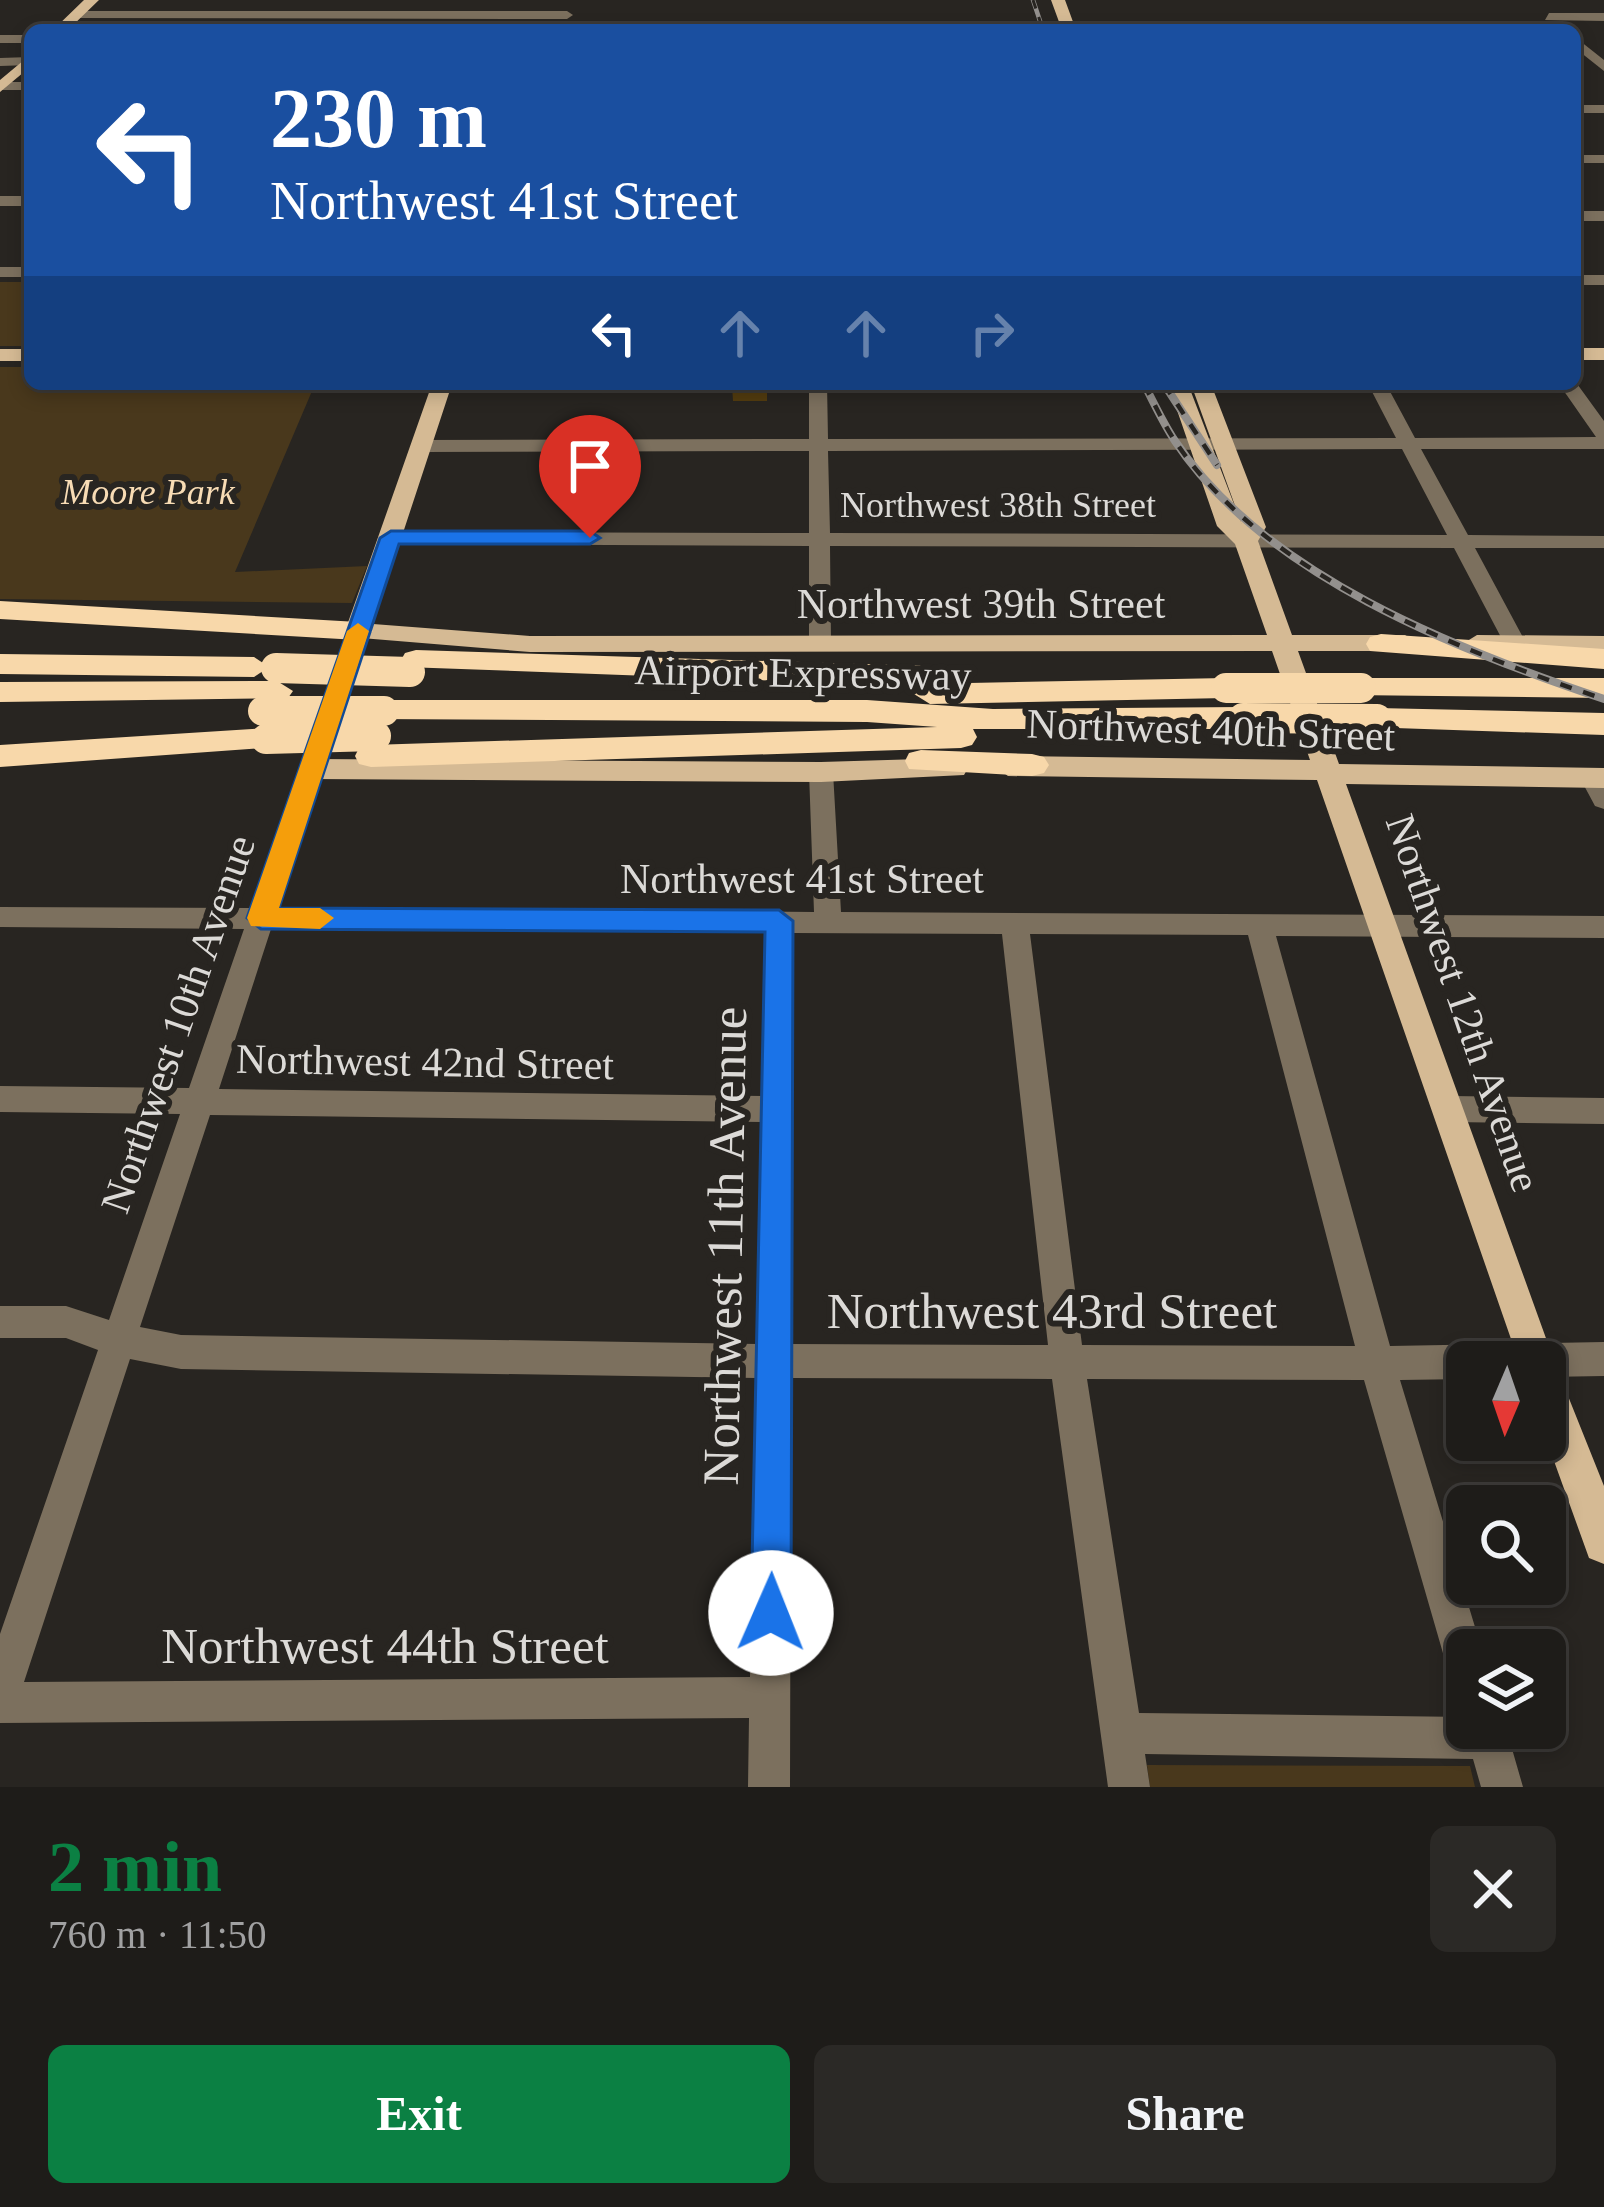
<!DOCTYPE html>
<meta charset="utf-8">
<style>
:root{--surface:#1e1c19;--page:#2b2926;--text:#f1f3f6;--muted:#a1a1a2;--line:#3c3a38;--accent:#0b8043}
body{margin:0;font-family:"Times New Roman",serif;background:var(--page);color:var(--text);height:100vh;display:flex;flex-direction:column;font-size:45px;white-space:nowrap}
*{box-sizing:border-box;margin:0}
p{font-size:39px;color:var(--muted)}
.icon{flex:none;width:66px;height:66px;fill:none;stroke:currentColor;stroke-width:2;stroke-linecap:round;stroke-linejoin:round}
.map{position:relative;height:1787px;overflow:hidden}
.sheet{display:flex;flex-direction:column;background:var(--surface);flex:1}
.sheet>*{flex:none}
.hud{position:absolute;left:24px;top:24px;width:1557px;height:366px;border-radius:18px;box-shadow:0 6px 18px #0003,0 0 0 3px var(--line);background:#1a4fa0;color:#fff;overflow:hidden}
.needle{width:78px;rotate:182deg}
.tools{position:absolute;left:1446px;top:1341px;display:grid;gap:24px}
.tools a{display:grid;place-items:center;width:120px;height:120px;border-radius:18px;background:var(--surface);box-shadow:0 6px 18px #0003,0 0 0 3px var(--line);font-size:60px}
.pin{position:absolute;display:grid;place-items:center;width:102px;height:102px;color:#fff;margin:-123px -51px;border-radius:50% 50% 50% 0;rotate:-45deg;box-shadow:0 0 12px #0007}
.pin .icon{rotate:45deg}
.me{position:absolute;width:132px;margin:-66px;rotate:1deg;stroke-linejoin:round;filter:drop-shadow(0 0 9px #0008)}
.turn{display:flex;align-items:center;gap:42px;height:252px;padding:0 48px;font-size:54px}
.turn .icon{width:156px;height:156px;stroke-width:2.5}
.turn b{display:block;font-size:84px;line-height:102px}
.lanes{display:flex;align-items:center;height:114px;padding:0 48px;background:#0003;justify-content:center;gap:60px;direction:ltr}
.lanes .off{opacity:.35}
.round{display:grid;place-items:center;flex:none;width:126px;height:126px;border-radius:18px;background:var(--page)}
.head{display:flex;align-items:center;justify-content:space-between;height:204px;padding:0 48px}
h1{font-size:72px;font-weight:700;line-height:90px;color:var(--accent)}
.button{display:flex;gap:24px;margin-top:auto;padding:24px 48px}
.button a{flex:1;height:138px;border-radius:18px;background:var(--accent);color:#fff;font-size:48px;font-weight:700;line-height:138px;text-align:center}
.button a+a{background:var(--page);color:var(--text)}
.map>svg:first-child{display:block}
</style>
<div class="map">
<svg width="1604" height="1787" viewBox="0 0 1604 1787">
<rect width="100%" height="100%" fill="#282521"/>
<!-- green -->
<path fill="#49381c" d="M 0,282 L 30,282 L 30,302 L 23,311 L 30,311 L 30,346 L 0,346 Z
M 0,367 L 30,367 L 30,384 L 315,384 L 235,572 L 367,566 L 352,603 L 0,599 Z
M 1147,1765 L 1470,1766 L 1475,1787 L 1150,1787 Z"/>
<g fill="none" stroke-linecap="round" stroke-linejoin="round">
<!-- minor -->
<path fill="#7c705e" fill-rule="evenodd" d="M 76,11 L 567,11 L 573,15 L 567,19 L 72,18 Z
M 1549,13 L 1604,13 L 1604,21 L 1545,20 Z
M 1561,22 L 1557,29 L 557,27 L 563,23 Z
M 0,35 L 30,35 L 30,43 L 0,43 Z
M 1575,37 L 1604,60 L 1604,71 L 1575,48 Z
M 30,57 L 30,65 L 0,66 L 0,58 Z
M 0,82 L 30,82 L 30,90 L 0,90 Z
M 1575,105 L 1604,105 L 1604,113 L 1575,113 Z
M 1575,155 L 1604,155 L 1604,163 L 1575,163 Z
M 0,196 L 30,196 L 30,206 L 0,206 Z
M 1575,211 L 1604,211 L 1604,221 L 1575,221 Z
M 0,267 L 30,267 L 30,277 L 0,277 Z
M 1575,275 L 1604,275 L 1604,285 L 1575,285 Z
M 1575,381 L 1604,421 L 1604,449 L 1421,449 L 1468,535 L 1604,536 L 1604,548 L 1475,548 L 1526,643 L 1515,650 L 1504,643 L 1454,548 L 830,546 L 831,643 L 820,650 L 809,643 L 809,546 L 391,544 L 381,538 L 391,532 L 809,533 L 809,451 L 421,452 L 411,446 L 421,440 L 809,439 L 809,384 L 827,384 L 828,439 L 1396,438 L 1368,384 L 1386,384 L 1415,438 L 1596,437 L 1559,384 ZM 1402,449 L 1447,535 L 830,533 L 828,451 Z
M 358,624 L 369,631 L 278,908 L 814,912 L 809,772 L 821,763 L 833,772 L 841,912 L 1604,916 L 1604,938 L 1276,936 L 1390,1346 L 1604,1342 L 1604,1376 L 1545,1377 L 1545,1362 L 1467,1362 L 1467,1379 L 1400,1380 L 1482,1650 L 1467,1650 L 1467,1687 L 1453,1681 L 1447,1667 L 1364,1380 L 1087,1379 L 1139,1713 L 1467,1717 L 1467,1728 L 1506,1728 L 1523,1787 L 1481,1787 L 1473,1759 L 1145,1754 L 1150,1787 L 1108,1787 L 1052,1379 L 791,1378 L 790,1787 L 748,1787 L 749,1718 L 0,1723 L 0,1634 L 98,1350 L 66,1338 L 0,1338 L 0,1306 L 66,1306 L 109,1320 L 180,1114 L 0,1112 L 0,1086 L 189,1088 L 244,929 L 0,927 L 0,907 L 251,908 L 347,631 ZM 271,929 L 765,932 L 762,1096 L 219,1089 ZM 793,933 L 1002,934 L 1048,1345 L 791,1344 ZM 1030,934 L 1248,935 L 1355,1346 L 1082,1345 ZM 210,1115 L 761,1122 L 757,1344 L 181,1335 L 140,1327 ZM 130,1359 L 181,1369 L 756,1378 L 750,1677 L 24,1682 Z
M 1593,769 L 1604,775 L 1604,809 L 1595,806 L 1580,778 Z
M 1450,1096 L 1604,1098 L 1604,1124 L 1450,1122 L 1439,1118 L 1435,1109 L 1439,1100 Z"/>
<!-- major -->
<path fill="#d5ba94" fill-rule="evenodd" d="M 84,0 L 99,0 L 68,30 L 53,30 Z
M 1051,0 L 1065,0 L 1076,30 L 1062,30 Z
M 30,55 L 30,67 L 0,92 L 0,80 Z
M 1575,348 L 1604,348 L 1604,360 L 1575,360 Z
M 0,349 L 30,349 L 30,361 L 0,361 Z
M 432,384 L 452,384 L 373,624 L 530,636 L 1267,635 L 1235,544 L 1217,526 L 1168,384 L 1188,384 L 1242,525 L 1191,384 L 1211,384 L 1266,527 L 1258,541 L 1292,635 L 1405,635 L 1418,643 L 1405,651 L 1298,651 L 1339,764 L 1604,768 L 1604,788 L 1346,784 L 1556,1366 L 1604,1486 L 1604,1564 L 1589,1558 L 1545,1436 L 1545,1362 L 1519,1362 L 1317,780 L 1008,776 L 994,766 L 1008,756 L 1310,760 L 1272,651 L 530,652 L 349,637 L 345,631 Z
M 1477,635 L 1604,636 L 1604,652 L 1468,649 L 1464,643 Z
M 954,758 L 964,761 L 968,768 L 964,775 L 821,782 L 312,779 L 298,769 L 312,759 L 821,762 Z"/>
<!-- highway -->
<path fill="#f8d8aa" fill-rule="evenodd" d="M 0,601 L 358,622 L 373,631 L 358,640 L 0,619 Z
M 1381,634 L 1604,649 L 1604,669 L 1370,651 L 1366,644 L 1370,637 Z
M 416,650 L 957,667 L 968,670 L 973,677 L 969,683 L 1226,678 L 1242,688 L 1226,698 L 930,704 L 914,694 L 921,686 L 405,667 L 401,660 L 405,653 Z
M 0,654 L 254,657 L 269,667 L 254,677 L 0,674 Z
M 1361,678 L 1604,678 L 1604,698 L 1350,695 L 1345,688 Z
M 277,681 L 293,691 L 288,698 L 0,702 L 0,682 Z
M 384,700 L 867,700 L 993,709 L 1243,707 L 1254,710 L 1259,718 L 1254,726 L 1243,729 L 973,729 L 977,737 L 972,745 L 961,748 L 371,767 L 359,764 L 355,756 L 359,748 L 371,745 L 937,727 L 867,722 L 373,719 L 368,711 L 373,703 Z
M 1377,708 L 1604,713 L 1604,735 L 1366,727 L 1361,719 L 1366,711 Z
M 266,728 L 277,731 L 282,739 L 277,747 L 0,767 L 0,745 Z
M 921,750 L 1032,754 L 1044,757 L 1049,765 L 1044,773 L 1032,776 L 909,769 L 905,761 L 909,753 Z"/>
<defs>
<path id="rail-far1" d="M 1033,0 L 1043,30"/>
<path id="rail" d="M 1144,384 C 1154,403 1163,423 1175,441 C 1264,575 1457,650 1604,699
M 1164,384 L 1217,465"/>
</defs>
<!-- rail-far1 casing -->
<use href="#rail-far1" stroke="#93908d" stroke-width="4.5"/>
<!-- rail casing -->
<use href="#rail" stroke="#93908d" stroke-width="8"/>
<!-- rail-far1 -->
<use href="#rail-far1" stroke="#282521" stroke-width="3" stroke-dasharray="9" stroke-linecap="butt"/>
<!-- rail -->
<use href="#rail" stroke="#282521" stroke-width="4.5" stroke-dasharray="12" stroke-linecap="butt"/>
<!-- highway-bridge -->
<path stroke="#f8d8aa" stroke-width="30" d="M 276,668 L 410,672
M 1226,688 L 1361,688
M 263,711 L 384,711
M 1243,718 L 1377,719
M 266,739 L 376,736"/>
</g>
<!-- wall -->
<path fill="#533c0f" d="M 732,384 L 767,384 L 767,401 L 733,401 Z"/>
<!-- building -->
<path fill="#624d25" stroke="#756340" stroke-width="3" d="M 732,384 L 766,384 L 766,386 L 732,386 Z"/>
<!-- route -->
<path fill="#1a73e8" stroke="#114b97" stroke-width="3" d="M 391,531 L 590,531 L 600,538 L 590,544 L 399,544 L 279,908 L 779,910 L 793,921 L 791,1613 L 785,1627 L 771,1633 L 757,1627 L 751,1613 L 765,932 L 261,929 L 247,918 L 380,538 Z"/>
<!-- slow -->
<path fill="#f59e0b" d="M 358,623 L 369,631 L 279,908 L 320,908 L 334,918 L 320,929 L 251,926 L 247,918 L 347,631 Z"/>
<g text-anchor="middle" dominant-baseline="central" stroke-width="12" stroke-linejoin="round" paint-order="stroke">
<!-- far-park labels -->
<g font-size="36" font-style="italic" fill="#f8dcb5" stroke="#282521">
<text x="148" y="492">Moore Park</text>
</g>
<!-- far-street labels -->
<g font-size="36" fill="#dcdad7" stroke="#282521">
<text x="998" y="505">Northwest 38th Street</text>
</g>
<!-- street labels -->
<g font-size="42" fill="#dcdad7" stroke="#282521">
<text x="981" y="604">Northwest 39th Street</text>
<text transform="translate(803 673) rotate(1)">Airport Expressway</text>
<text transform="translate(1211 730) rotate(2)">Northwest 40th Street</text>
<text x="802" y="879">Northwest 41st Street</text>
<text transform="translate(1463 1003) rotate(71)">Northwest 12th Avenue</text>
<text transform="translate(178 1024) rotate(-71)">Northwest 10th Avenue</text>
<text transform="translate(425 1062) rotate(1)">Northwest 42nd Street</text>
</g>
<!-- near-street labels -->
<g font-size="51" fill="#dcdad7" stroke="#282521">
<text transform="translate(725 1246) rotate(-89)">Northwest 11th Avenue</text>
<text x="1052" y="1311">Northwest 43rd Street</text>
<text x="385" y="1646">Northwest 44th Street</text>
</g>
</g>
</svg>
<div class="tools">
<a><svg class="needle" viewBox="-14 -14 28 28"><path d="M0-13l5 13h-10z" fill="#e53935"/><path d="M0 13l5-13h-10z" fill="#a1a1a2"/></svg></a>
<a><svg class="icon" aria-label="search" viewBox="0 0 24 24"><circle cx="10" cy="10" r="6"/><path d="M15 15l6 6"/></svg></a>
<a><svg class="icon" aria-label="layers" viewBox="0 0 24 24"><path d="M12 4l9 5-9 5-9-5zM3 14l9 5 9-5"/></svg></a>
</div>
<div class="pin" style="left:590px;top:538px;background:#d93025"><svg class="icon" aria-label="arrive" viewBox="0 0 24 24"><path d="M6 21V4h12l-3 4 3 4H6"/></svg></div>
<svg class="me" style="left:771px;top:1613px" viewBox="-20 -20 40 40"><circle r="19" fill="#fff"/><path d="M0-13L10 11 0 6-10 11z" fill="#1a73e8"/></svg>
<div class="hud">
<div class="turn"><svg class="icon" aria-label="left" viewBox="0 0 24 24"><path d="M17 20v-9H6M10 6l-5 5 5 5"/></svg><div><b>230 m</b>Northwest 41st Street</div></div>
<div class="lanes"><svg class="icon" aria-label="left" viewBox="0 0 24 24"><path d="M17 20v-9H6M10 6l-5 5 5 5"/></svg><svg class="icon off" aria-label="ahead" viewBox="0 0 24 24"><path d="M12 20V5M6 11l6-6 6 6"/></svg><svg class="icon off" aria-label="ahead" viewBox="0 0 24 24"><path d="M12 20V5M6 11l6-6 6 6"/></svg><svg class="icon off" aria-label="right" viewBox="0 0 24 24"><path d="M7 20v-9h11M14 6l5 5-5 5"/></svg></div>
</div>
</div>
<section class="sheet">
<div class="head"><div><h1>2 min</h1><p>760 m · 11:50</p></div><a class="round"><svg class="icon" aria-label="close" viewBox="0 0 24 24"><path d="M6 6l12 12M18 6L6 18"/></svg></a></div>
<div class="button"><a>Exit</a><a>Share</a></div>
</section>
